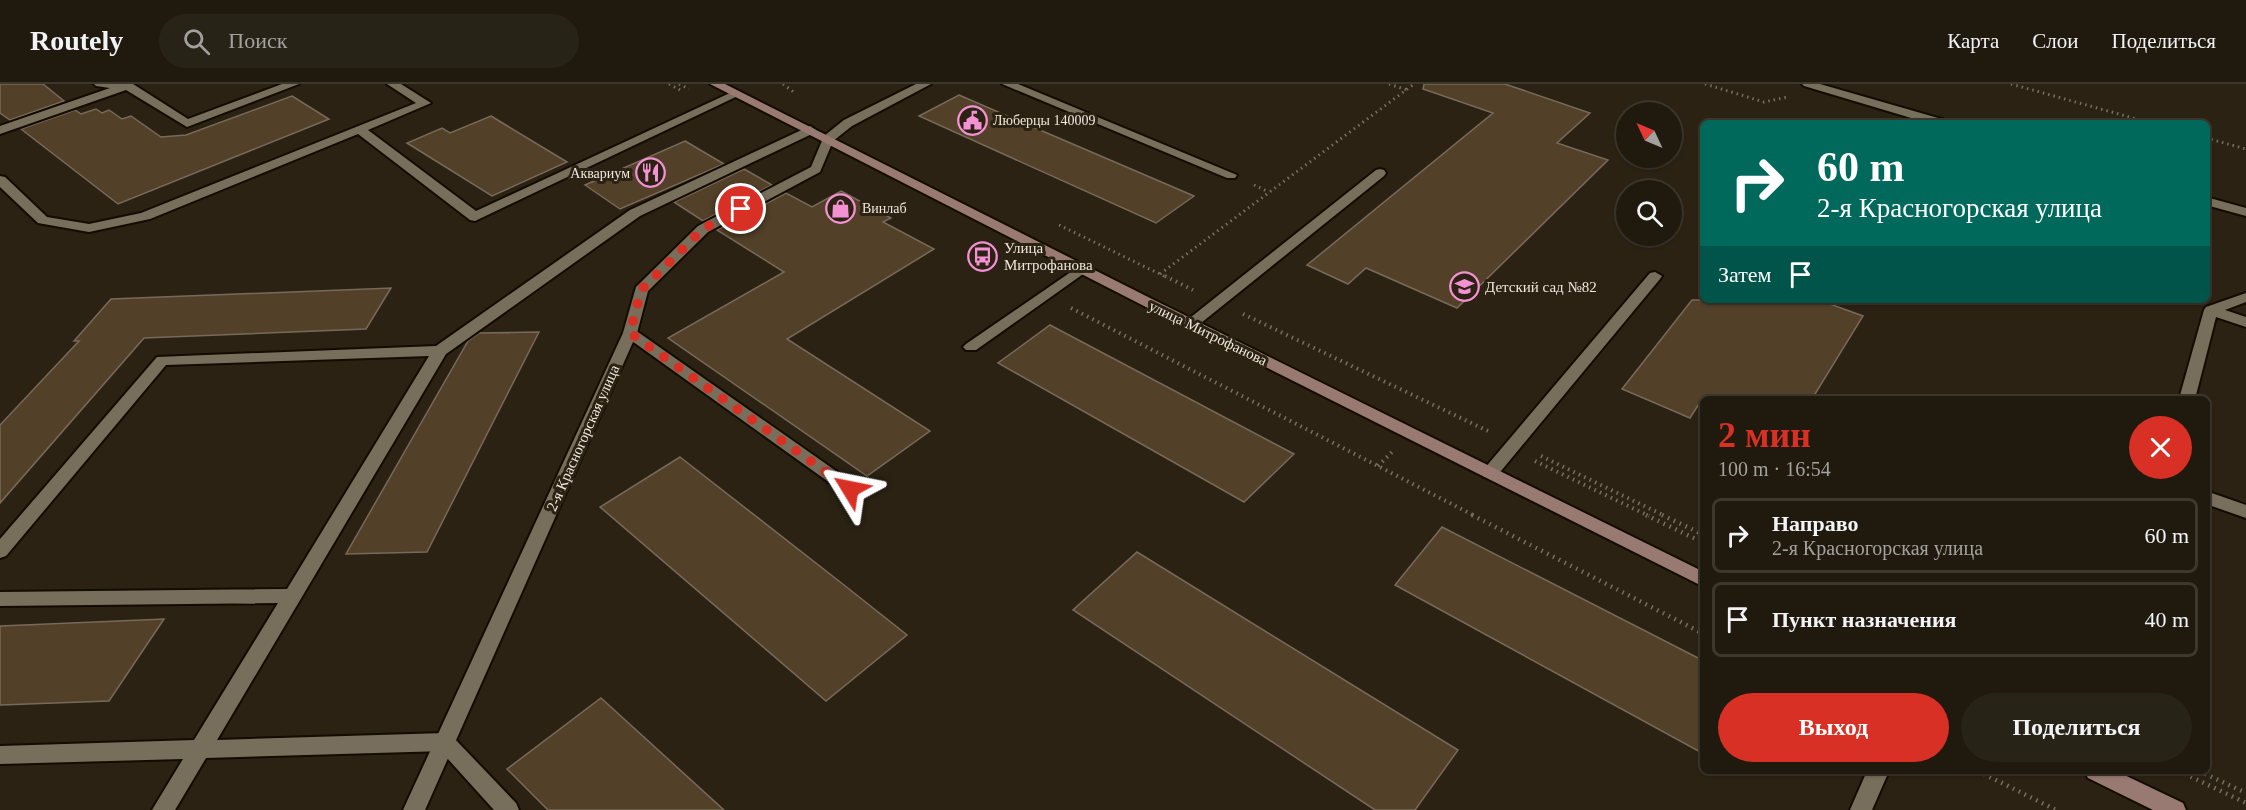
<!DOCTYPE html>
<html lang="ru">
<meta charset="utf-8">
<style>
:root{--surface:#201a0e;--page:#282317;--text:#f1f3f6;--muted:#a2a19e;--line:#3d382e;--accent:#d93025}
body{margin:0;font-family:Georgia,serif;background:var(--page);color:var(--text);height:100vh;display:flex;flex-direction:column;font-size:22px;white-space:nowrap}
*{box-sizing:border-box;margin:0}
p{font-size:20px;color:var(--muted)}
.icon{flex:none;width:33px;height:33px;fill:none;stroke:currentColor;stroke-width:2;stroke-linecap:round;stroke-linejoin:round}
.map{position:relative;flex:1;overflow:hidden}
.panel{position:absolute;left:1700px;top:312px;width:510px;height:378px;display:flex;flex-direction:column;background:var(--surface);border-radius:9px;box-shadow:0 2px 4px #0004,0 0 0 2px var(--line)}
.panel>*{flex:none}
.top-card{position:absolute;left:1700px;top:36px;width:510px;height:183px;border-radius:9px;box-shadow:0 2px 4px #0004,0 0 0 2px var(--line);background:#00695c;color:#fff;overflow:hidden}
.needle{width:39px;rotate:314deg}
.buttons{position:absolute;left:1616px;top:18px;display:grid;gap:12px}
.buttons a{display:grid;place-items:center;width:66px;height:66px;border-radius:50%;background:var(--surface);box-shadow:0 2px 4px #0004,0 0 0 2px var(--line);font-size:30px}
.pin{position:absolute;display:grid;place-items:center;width:51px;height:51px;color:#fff;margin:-26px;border:3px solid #fff;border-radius:50%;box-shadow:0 2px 6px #0007}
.me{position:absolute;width:66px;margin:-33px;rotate:305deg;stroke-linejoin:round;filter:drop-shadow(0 0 4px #0008)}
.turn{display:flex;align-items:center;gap:21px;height:126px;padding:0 18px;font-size:27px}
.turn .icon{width:78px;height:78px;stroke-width:2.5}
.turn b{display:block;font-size:42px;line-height:51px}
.then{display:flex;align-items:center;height:57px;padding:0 18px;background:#0003;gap:12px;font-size:22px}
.round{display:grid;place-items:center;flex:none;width:63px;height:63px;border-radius:32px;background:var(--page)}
.headline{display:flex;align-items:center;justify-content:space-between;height:102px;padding:0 18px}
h1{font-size:36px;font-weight:600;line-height:45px;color:var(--accent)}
.action{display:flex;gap:12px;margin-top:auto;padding:12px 18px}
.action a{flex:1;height:69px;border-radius:36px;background:var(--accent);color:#fff;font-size:24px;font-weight:600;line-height:69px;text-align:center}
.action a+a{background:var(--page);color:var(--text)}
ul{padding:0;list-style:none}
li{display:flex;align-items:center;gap:18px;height:75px;margin:0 12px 9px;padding:0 6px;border:3px solid var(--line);border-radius:9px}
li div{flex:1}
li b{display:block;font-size:22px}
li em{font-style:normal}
header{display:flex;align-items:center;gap:36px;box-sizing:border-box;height:84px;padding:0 30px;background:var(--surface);border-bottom:2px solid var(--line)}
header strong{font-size:28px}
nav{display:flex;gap:33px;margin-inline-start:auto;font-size:21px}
.search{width:420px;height:54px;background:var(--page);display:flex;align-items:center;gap:15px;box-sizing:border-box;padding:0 21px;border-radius:33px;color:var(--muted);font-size:22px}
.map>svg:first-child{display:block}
</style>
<header>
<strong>Routely</strong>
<div class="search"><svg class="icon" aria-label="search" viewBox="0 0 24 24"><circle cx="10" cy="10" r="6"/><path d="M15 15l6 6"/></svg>Поиск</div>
<nav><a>Карта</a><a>Слои</a><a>Поделиться</a></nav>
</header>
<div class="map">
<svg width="2246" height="726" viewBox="0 0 2246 726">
<rect width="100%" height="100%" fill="#2b2213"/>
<!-- building -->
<path fill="#534029" stroke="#786a5a" stroke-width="1.5" d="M 0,0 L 43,0 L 64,17 L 10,36 L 0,29 Z
M 1424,0 L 1505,0 L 1590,29 L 1557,59 L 1608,76 L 1457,224 L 1366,184 L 1348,200 L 1307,181 L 1493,29 L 1423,5 Z
M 959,11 L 1033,43 L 1194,112 L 1156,139 L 919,32 Z
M 292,12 L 329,35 L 118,120 L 21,45 L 75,26 L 81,30 L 96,25 L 102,29 L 109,26 L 122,35 L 131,32 L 161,53 L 186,51 Z
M 491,32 L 567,78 L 492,112 L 407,59 L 442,44 L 450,49 Z
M 685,57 L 724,80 L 620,125 L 585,101 Z
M 744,85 L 772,101 L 703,137 L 674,118 Z
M 841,107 L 891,134 L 883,138 L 934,165 L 787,255 L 930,347 L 867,392 L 668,254 L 784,188 L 717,146 L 786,109 L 812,123 Z
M 391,204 L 366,245 L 144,254 L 0,419 L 0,341 L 79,257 L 74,257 L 111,215 Z
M 1692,216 L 1819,216 L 1863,232 L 1812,315 L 1702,315 L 1690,334 L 1622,305 Z
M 1050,241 L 1294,370 L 1244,418 L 998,279 Z
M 539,248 L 427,468 L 346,470 L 468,257 L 479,249 Z
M 680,373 L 844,501 L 907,551 L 826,617 L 600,423 Z
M 1442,443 L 1702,576 L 1702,669 L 1395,501 Z
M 1137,468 L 1458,666 L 1415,726 L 1375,726 L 1073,526 Z
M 164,535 L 109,617 L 0,621 L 0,542 Z
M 601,614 L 724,726 L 548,726 L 507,685 Z"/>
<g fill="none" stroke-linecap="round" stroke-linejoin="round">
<defs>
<path id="service" d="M 94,0 L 133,0 L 188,35 L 282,0 L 299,0 L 187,43 L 126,6 L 0,50 L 0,42 L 110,4 L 96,2 Z
M 387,0 L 401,0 L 431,19 L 368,46 L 476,127 L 732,8 L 736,7 L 742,10 L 475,137 L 470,136 L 358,50 L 150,135 L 89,148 L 38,139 L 0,103 L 0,92 L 5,93 L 47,133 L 89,140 L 141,129 L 416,19 Z
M 1002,0 L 1018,0 L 1237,91 L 1235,94 L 1227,94 Z
M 1802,0 L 1820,0 L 1945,36 L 1947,39 L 1928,39 L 1804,2 Z
M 810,42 L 816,46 L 814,49 L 640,132 L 446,270 L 217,656 L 445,649 L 452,652 L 455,658 L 452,664 L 445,667 L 206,674 L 175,726 L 152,726 L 183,675 L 0,680 L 0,662 L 194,656 L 278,519 L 0,522 L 0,508 L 287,505 L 429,272 L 166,281 L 6,472 L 0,474 L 0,455 L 157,273 L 436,262 L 630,126 Z
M 1380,85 L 1384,86 L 1386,89 L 1384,92 L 1196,243 L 1186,243 L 1184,240 L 1186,237 L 1376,86 Z
M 2206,113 L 2246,124 L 2246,132 L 2206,121 Z
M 1081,181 L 1086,182 L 1088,185 L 1086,188 L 976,266 L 966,266 L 963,263 L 966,260 Z
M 1655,188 L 1662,192 L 1660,195 L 1496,393 L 1484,393 L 1482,389 L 1484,385 L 1650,189 Z
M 2246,209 L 2246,218 L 2225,226 L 2246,233 L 2246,243 L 2216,233 L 2195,315 L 2179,315 L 2204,226 L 2206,223 Z
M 630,244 L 635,246 L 856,401 L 859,405 L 856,409 L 844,409 L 625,252 L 623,249 L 625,246 Z
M 2206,407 L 2246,421 L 2246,434 L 2206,420 Z
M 1867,687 L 1889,687 L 1872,726 L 1850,726 Z"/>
<path id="minor" d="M 445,649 L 452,652 L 516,719 L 519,726 L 494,726 L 438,664 L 435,658 L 438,652 Z"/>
<path id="tertiary" d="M 916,0 L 931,0 L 852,42 L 833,57 L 820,88 L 708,148 L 648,207 L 637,249 L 425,726 L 403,726 L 623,249 L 636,203 L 698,142 L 811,83 L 824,52 L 844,36 Z"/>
<path id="secondary" d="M 710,0 L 725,0 L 1154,216 L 1702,487 L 1702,502 L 1144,222 Z
M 2084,687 L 2116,687 L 2183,719 L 2186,726 L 2153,726 L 2088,694 Z"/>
</defs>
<!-- service casing -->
<use href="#service" stroke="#130c01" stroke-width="4"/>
<!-- minor casing -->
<use href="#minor" stroke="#130c01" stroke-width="4"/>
<!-- tertiary casing -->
<use href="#tertiary" stroke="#130c01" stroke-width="4"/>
<!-- secondary casing -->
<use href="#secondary" stroke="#130c01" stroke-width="4"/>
<!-- path-far2 -->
<path stroke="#776f62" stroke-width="3" stroke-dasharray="1.5 4" stroke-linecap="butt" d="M 669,0 L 682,7
M 679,0 L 689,5
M 783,0 L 795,9
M 1389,0 L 1407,6
M 1705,0 L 1764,18 L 1788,13
M 2011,0 L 2151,39
M 2206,54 L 2246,65
M 1254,101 L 1269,108
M 1059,141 L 1168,194
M 1160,190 L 1414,0"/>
<!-- path-far1 -->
<path stroke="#776f62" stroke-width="4" stroke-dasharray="1.5 4.5" stroke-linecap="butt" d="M 1165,192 L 1193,206
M 1071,224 L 1475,432
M 1243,230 L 1488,347
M 1541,372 L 1665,432
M 1535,377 L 1649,432
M 1378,382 L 1392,368"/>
<!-- path -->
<path stroke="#776f62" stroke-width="4.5" stroke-dasharray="1.5 5" stroke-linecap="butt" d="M 1472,431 L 1702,549
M 1646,431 L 1702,458
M 1662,431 L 1702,450
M 1978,687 L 2056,726
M 2179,687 L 2246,719
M 2199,687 L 2246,709"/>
<!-- service -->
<use href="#service" fill="#786e5c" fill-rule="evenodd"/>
<!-- minor -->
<use href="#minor" fill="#786e5c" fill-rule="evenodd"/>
<!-- tertiary -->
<use href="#tertiary" fill="#786e5c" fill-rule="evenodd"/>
<!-- secondary -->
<use href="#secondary" fill="#987a73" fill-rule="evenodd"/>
</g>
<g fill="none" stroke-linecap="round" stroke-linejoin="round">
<!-- route -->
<path stroke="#d93025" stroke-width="10" stroke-dasharray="0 18" d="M 741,125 L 703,145 L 641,206 L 630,249 L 850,405"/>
</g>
<!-- icons -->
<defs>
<symbol id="civic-ring" viewBox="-11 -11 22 22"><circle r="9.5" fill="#2b2213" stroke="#f491d3" stroke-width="1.5"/><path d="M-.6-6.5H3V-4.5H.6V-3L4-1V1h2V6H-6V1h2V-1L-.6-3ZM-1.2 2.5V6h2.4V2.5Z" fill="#f491d3"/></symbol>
<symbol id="restaurant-ring" viewBox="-11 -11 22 22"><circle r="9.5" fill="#2b2213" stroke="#f491d3" stroke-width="1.5"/><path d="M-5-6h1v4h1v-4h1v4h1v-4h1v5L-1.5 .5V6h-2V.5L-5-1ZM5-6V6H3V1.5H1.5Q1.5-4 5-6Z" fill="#f491d3"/></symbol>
<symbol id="shop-ring" viewBox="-11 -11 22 22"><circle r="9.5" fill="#2b2213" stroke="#f491d3" stroke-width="1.5"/><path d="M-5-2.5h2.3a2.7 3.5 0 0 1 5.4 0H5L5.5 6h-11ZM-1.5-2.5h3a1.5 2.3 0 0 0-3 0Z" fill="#f491d3"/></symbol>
<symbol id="bus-ring" viewBox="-11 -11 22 22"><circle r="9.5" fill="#2b2213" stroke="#f491d3" stroke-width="1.5"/><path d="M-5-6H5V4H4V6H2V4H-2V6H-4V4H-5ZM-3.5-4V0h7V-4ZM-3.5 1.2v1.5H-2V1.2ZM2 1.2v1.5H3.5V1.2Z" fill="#f491d3"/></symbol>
<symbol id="school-ring" viewBox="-11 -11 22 22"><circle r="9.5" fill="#2b2213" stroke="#f491d3" stroke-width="1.5"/><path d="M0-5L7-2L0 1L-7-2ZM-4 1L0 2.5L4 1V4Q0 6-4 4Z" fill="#f491d3"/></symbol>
</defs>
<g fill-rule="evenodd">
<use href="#civic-ring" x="956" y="20" width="33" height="33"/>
<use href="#restaurant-ring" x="634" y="72" width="33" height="33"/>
<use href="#shop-ring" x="824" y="108" width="33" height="33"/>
<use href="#bus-ring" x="966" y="156" width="33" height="33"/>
<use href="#school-ring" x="1448" y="186" width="33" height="33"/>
</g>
<g text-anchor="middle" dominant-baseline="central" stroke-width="6" stroke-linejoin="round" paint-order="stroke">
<!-- far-poi labels -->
<g font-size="14" fill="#ede7dd" stroke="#2b2213" text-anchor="start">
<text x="993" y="36">Люберцы 140009</text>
<text x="630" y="89" text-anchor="end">Аквариум</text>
<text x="862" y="124">Винлаб</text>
</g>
<!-- poi labels -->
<g font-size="15" fill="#ede7dd" stroke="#2b2213" text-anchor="start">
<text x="1004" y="164">Улица<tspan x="1004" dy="17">Митрофанова</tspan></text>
<text x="1485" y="203">Детский сад №82</text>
</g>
<!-- street labels -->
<g font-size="15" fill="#ede7dd" stroke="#2b2213">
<text transform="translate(1208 249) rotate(26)">улица Митрофанова</text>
<text transform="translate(583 354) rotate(-66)">2-я Красногорская улица</text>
</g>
</g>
</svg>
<div class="buttons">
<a><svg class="needle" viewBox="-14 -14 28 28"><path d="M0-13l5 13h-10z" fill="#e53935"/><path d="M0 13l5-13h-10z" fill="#a2a19e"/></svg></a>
<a><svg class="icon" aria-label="search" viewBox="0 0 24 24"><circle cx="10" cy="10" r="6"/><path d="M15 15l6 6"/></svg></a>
</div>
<div class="pin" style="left:741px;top:125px;background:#d93025"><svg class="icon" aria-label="arrive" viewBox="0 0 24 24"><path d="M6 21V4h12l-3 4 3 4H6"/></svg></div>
<svg class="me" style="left:850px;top:405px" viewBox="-20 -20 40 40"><path d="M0-17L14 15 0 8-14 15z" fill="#d93025" stroke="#fff" stroke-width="4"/></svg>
<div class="top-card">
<div class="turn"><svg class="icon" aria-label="right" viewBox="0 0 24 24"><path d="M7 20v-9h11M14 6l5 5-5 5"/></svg><div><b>60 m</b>2-я Красногорская улица</div></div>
<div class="then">Затем<svg class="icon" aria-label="arrive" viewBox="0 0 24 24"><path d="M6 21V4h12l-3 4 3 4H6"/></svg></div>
</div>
<section class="panel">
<div class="headline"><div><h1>2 мин</h1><p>100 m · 16:54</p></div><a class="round" style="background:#d93025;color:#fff"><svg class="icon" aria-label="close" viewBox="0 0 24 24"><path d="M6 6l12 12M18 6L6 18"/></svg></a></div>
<ul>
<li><svg class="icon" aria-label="right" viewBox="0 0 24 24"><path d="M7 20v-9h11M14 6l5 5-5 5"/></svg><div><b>Направо</b><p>2-я Красногорская улица</p></div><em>60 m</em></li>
<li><svg class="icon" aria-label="arrive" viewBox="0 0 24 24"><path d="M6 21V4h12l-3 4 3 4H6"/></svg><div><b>Пункт назначения</b></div><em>40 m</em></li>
</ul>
<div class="action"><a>Выход</a><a>Поделиться</a></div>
</section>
</div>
